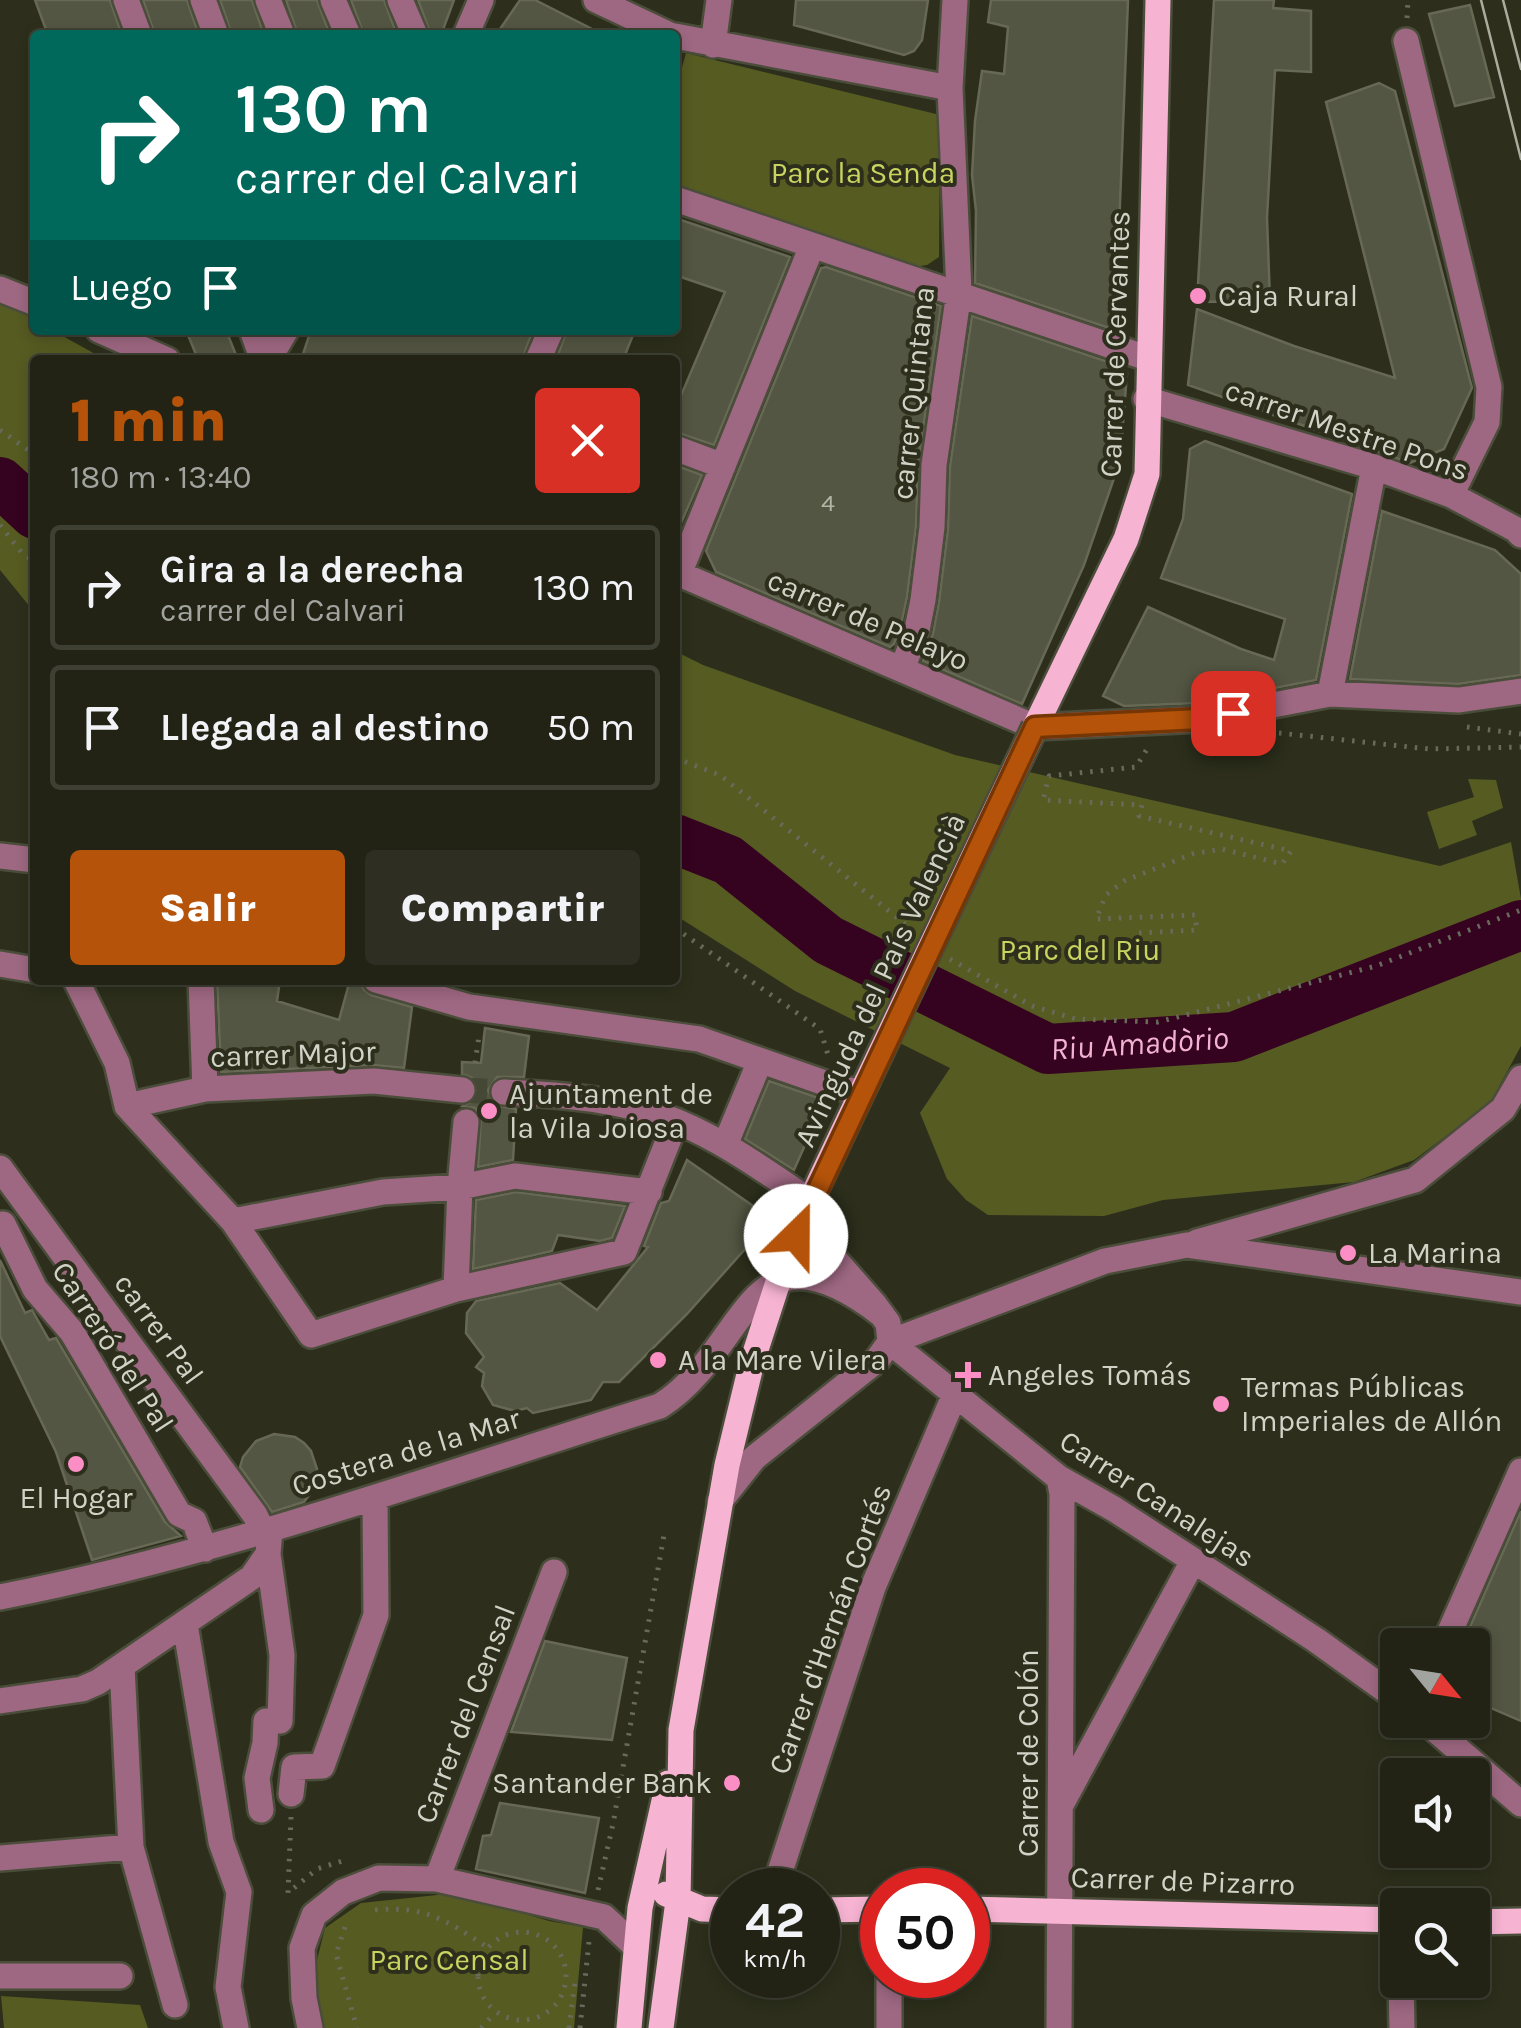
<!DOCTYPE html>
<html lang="es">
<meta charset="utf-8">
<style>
:root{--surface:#222315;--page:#2e2f22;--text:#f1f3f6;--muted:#a2a4a0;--line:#3f4034;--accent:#b45309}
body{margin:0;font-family:Karla,sans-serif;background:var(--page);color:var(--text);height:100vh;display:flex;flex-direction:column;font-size:38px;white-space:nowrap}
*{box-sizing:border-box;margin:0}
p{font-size:32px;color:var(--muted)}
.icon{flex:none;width:55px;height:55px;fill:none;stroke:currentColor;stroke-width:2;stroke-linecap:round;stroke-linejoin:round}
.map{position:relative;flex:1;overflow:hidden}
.drawer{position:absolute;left:30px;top:355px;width:650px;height:630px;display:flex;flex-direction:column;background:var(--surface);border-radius:10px;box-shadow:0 5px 15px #0003,0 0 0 2px var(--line)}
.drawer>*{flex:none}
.guide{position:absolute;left:30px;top:30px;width:650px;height:305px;border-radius:10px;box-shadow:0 5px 15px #0003,0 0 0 2px var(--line);background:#00695c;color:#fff;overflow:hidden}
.needle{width:65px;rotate:120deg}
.tools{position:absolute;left:1380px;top:1628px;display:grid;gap:20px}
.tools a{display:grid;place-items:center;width:110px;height:110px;border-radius:10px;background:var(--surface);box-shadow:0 5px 15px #0003,0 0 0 2px var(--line);font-size:50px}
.speed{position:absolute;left:710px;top:1868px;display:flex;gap:20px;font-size:50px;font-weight:700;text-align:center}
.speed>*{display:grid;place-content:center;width:130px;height:130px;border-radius:50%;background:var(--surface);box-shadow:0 5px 15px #0003,0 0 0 2px var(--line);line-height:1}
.speed small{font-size:25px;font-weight:400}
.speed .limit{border:15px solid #d22;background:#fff;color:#111}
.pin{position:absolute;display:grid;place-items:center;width:85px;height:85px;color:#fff;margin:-42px;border-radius:20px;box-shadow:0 5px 15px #0006}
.me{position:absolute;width:110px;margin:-55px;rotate:23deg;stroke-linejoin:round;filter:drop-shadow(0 0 8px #0008)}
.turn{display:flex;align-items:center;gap:35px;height:210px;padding:0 40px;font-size:45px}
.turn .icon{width:130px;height:130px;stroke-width:2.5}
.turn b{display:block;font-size:70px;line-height:85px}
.then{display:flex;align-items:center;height:95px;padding:0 40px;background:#0003;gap:20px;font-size:38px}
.round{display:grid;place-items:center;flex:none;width:105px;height:105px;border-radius:10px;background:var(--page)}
.summary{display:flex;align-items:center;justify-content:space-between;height:170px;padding:0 40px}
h1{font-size:60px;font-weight:800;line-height:75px;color:var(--accent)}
.action{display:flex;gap:20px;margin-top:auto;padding:20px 40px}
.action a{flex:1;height:115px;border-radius:10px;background:var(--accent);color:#fff;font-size:40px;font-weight:800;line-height:115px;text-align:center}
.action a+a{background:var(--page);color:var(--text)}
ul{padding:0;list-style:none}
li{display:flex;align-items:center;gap:30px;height:125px;margin:0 20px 15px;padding:0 20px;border:5px solid var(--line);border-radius:10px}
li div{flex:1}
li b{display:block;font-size:38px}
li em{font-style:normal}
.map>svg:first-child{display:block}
</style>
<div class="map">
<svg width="1521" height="2028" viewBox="0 0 1521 2028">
<rect width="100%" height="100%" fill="#2d2f1c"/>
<!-- green -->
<path fill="#565b22" d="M 686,53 L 940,115 L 939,257 L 927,265 L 913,267 L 675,187 L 675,93 Z
M 0,301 L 35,320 L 35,330 L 52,330 L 106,360 L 35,360 L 35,613 L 0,570 Z
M 675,651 L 703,665 L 955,755 L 1440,866 L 1511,842 L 1521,899 L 1521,1046 L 1490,1103 L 1414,1160 L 1354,1182 L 1163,1200 L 1104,1216 L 988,1215 L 966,1200 L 947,1179 L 920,1113 L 950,1068 L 795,991 L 675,915 Z
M 1468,779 L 1496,780 L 1503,808 L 1472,821 L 1477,835 L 1439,849 L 1427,812 L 1474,797 Z
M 456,1893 L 549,1921 L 583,1927 L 574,2028 L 322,2028 L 314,1972 L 325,1928 L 361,1903 Z
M 1,1996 L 140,2005 L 148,2028 L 4,2028 Z"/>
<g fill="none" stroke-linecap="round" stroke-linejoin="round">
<!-- river -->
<g stroke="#350220" stroke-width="50">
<path d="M 0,482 L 35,514"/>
<path id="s1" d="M 675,839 L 728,860 L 828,940 L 1048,1049 L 1234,1037 L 1521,925"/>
</g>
</g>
<!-- building -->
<path fill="#535642" stroke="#676955" stroke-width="2.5" d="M 35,0 L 110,0 L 122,35 L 48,35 Z
M 143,0 L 187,0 L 199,35 L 155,35 Z
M 220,0 L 252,0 L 264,35 L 232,35 Z
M 286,0 L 317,0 L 330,35 L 298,35 Z
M 351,0 L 384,0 L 397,35 L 364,35 Z
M 418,0 L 454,0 L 441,35 L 431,35 Z
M 520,0 L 535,0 L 604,35 L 496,35 Z
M 796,0 L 928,0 L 922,40 L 914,51 L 904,55 L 794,25 Z
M 991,0 L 1128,0 L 1115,330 L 975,283 L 976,211 L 972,175 L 975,121 L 982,71 L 1004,74 L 1008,27 L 988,22 Z
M 1214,0 L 1274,0 L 1273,8 L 1311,11 L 1311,72 L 1275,70 L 1267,218 L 1270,301 L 1197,302 Z
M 1470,5 L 1494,97 L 1455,106 L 1429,14 Z
M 1379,83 L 1395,91 L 1472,388 L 1444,449 L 1410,463 L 1188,385 L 1197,309 L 1294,346 L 1395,378 L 1326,102 Z
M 675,218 L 790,257 L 714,445 L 675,432 L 675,396 L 680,398 L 725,292 L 675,275 Z
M 826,267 L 941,306 L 918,463 L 916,526 L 907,597 L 901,625 L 894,644 L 890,647 L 716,572 L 706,551 L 821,268 Z
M 972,316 L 1120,366 L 1127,373 L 1120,461 L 1084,565 L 1022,704 L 923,661 L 933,634 L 939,602 L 948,529 L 950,466 Z
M 186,330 L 226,330 L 238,360 L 204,360 L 197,357 Z
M 311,330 L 533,330 L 522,360 L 301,360 Z
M 567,330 L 635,330 L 623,360 L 556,360 Z
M 1205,441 L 1352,494 L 1316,680 L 1199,703 L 1124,706 L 1103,696 L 1148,607 L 1241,649 L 1274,660 L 1285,619 L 1161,578 L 1183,519 L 1190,449 Z
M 675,465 L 702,475 L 675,537 Z
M 1382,511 L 1495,550 L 1521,574 L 1521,675 L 1458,684 L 1350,679 Z
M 217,980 L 280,980 L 277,1001 L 339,1020 L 350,980 L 360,981 L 364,990 L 371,995 L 412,1007 L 404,1068 L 373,1065 L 221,1072 Z
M 485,1028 L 529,1036 L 524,1077 L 497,1077 L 488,1090 L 495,1105 L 516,1109 L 513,1160 L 478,1167 L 481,1116 L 475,1108 L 463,1106 L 474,1100 L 478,1091 L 472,1078 L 462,1074 L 462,1062 L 481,1063 Z
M 769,1081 L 825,1100 L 794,1170 L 745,1139 Z
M 687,1160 L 772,1219 L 687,1314 L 619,1382 L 603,1382 L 591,1400 L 533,1413 L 527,1408 L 515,1411 L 493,1405 L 482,1386 L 484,1373 L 476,1367 L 484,1357 L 466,1333 L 467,1313 L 476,1301 L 560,1283 L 597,1310 L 648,1247 L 644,1246 L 661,1203 L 669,1201 Z
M 516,1192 L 625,1206 L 612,1238 L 600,1241 L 558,1235 L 552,1251 L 473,1269 L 476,1200 Z
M 0,1260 L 25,1313 L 32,1310 L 49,1340 L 56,1338 L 165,1522 L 181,1536 L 92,1560 L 56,1452 L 0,1336 Z
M 274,1434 L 295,1437 L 304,1443 L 311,1451 L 317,1469 L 315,1487 L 304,1502 L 272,1512 L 240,1467 L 243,1457 L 256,1441 Z
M 1521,1511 L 1521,1721 L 1472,1700 L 1472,1645 L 1462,1645 Z
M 545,1641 L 627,1658 L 612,1740 L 511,1732 Z
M 500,1803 L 599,1818 L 585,1893 L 476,1869 L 483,1836 L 491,1835 Z"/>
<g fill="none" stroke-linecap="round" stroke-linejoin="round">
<!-- minor-tunnel -->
<path stroke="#464836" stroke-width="25" stroke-dasharray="25 12" stroke-linecap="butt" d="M 462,1090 L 504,1092"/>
<defs>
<path id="minor" d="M 126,0 L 139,35
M 203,0 L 216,35
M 268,0 L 282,35
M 333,0 L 348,35
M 400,0 L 415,35
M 596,0 L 670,35
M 466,35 L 481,0
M 675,36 L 950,88
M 1406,41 L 1489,387 L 1487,422 L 1451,495
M 713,45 L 719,0
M 675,199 L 1147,358
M 0,289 L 35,303
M 99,330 L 167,360
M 252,330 L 263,360
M 268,360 L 286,330
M 538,360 L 551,330
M 1146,399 L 1374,467 L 1451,495 L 1515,529 L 1521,535
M 675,448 L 723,466
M 675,572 L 1035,727 L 1201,719 L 1330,694 L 1459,700 L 1521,691
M 679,574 L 812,246
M 902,669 L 917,630 L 923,600 L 932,527 L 934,465 L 959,292 L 950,88 L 955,0
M 1330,694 L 1374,467
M 0,856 L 35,860
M 0,964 L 35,970
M 76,980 L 117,1063 L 127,1106 L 233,1221 L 311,1335 L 456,1289 L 624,1252 L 676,1121
M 201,980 L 205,1089
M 376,980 L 469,1007 L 699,1039 L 839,1088 L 861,1092
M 504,1092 C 562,1094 625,1100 678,1122 C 726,1142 768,1173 810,1201 L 811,1223 L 817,1239 L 874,1304 L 888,1323 L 890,1342 L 877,1360 L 754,1458 L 720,1501
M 127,1106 L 205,1089 L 374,1081 L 462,1090
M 725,1145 L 760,1061
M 0,1168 L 255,1515 L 262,1530
M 233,1221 L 383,1192 L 460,1187 L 515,1176 L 649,1192
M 3,1224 L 35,1289 L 72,1332 L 179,1514 L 194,1521 L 205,1549
M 1197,1242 L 1415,1180 L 1503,1109 L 1521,1078
M 456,1289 L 460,1187 L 466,1122
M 890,1342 L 1105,1261 L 1187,1245 L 1521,1292
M 890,1342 L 1059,1478 L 1114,1509 L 1316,1640 L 1398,1699
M 1059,1478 L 1062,1494 L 1059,2028
M 0,1597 C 226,1553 441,1474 660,1406 C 751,1348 746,1211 881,1314
M 185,1624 L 221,1842 L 239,1892 L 228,1987 L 236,2028
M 1444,1645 L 1521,1471
M 122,1666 L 131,1847 L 175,2005
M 0,1701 L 82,1689 L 98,1682 L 252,1577 L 268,1554 L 270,1530
M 1424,1720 L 1521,1804
M 291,1794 L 294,1767 L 322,1766 L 376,1615 L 375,1498
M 1062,1803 L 1193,1561
M 261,1810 L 257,1778 L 265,1743 L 266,1721 L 280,1721 L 282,1655 L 268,1554
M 0,1858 L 131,1847
M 437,1879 L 554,1572
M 774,1890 L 873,1587 L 955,1394
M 889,1975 L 889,2028
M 0,1976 L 120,1976
M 1401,1980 L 1402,2028
M 310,2028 L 304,1998 L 302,1948 L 314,1915 L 343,1892 L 379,1878 L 437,1879 L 604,1917 L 636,1947"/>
<path id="major" d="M 1035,727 L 1126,539 L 1147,474 L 1158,0
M 666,1894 L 702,1909 L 732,1910
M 968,1909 L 1398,1920
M 818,1910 L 882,1909
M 1472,1922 L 1521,1921
M 629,2028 L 640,1908 L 668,1783
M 661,2028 L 678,1901 L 681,1730 L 727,1465 L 752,1362 L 779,1279 L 810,1201 L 867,1081"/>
</defs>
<!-- minor casing -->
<use href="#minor" stroke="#4b4d3b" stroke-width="30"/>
<!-- major casing -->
<use href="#major" stroke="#4b4d3b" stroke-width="30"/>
<!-- path -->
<path stroke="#686a5a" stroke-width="5" stroke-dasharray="2.5 8" stroke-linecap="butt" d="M 1407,18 L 1408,0
M 0,430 L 35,455
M 0,525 L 22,553 L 35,562
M 1467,727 L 1521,734
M 1279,733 L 1429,749 L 1521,747
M 675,758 L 720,775 L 910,928
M 675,928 L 820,1029 L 829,1058
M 1139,933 L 1197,930 L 1195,915 L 1096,919 L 1106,895 L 1124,881 L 1192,854 L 1222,849 L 1282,864 L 1291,851 L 1139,816 L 1142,805 L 1043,800 L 1049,776 L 1136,767 L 1147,749
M 950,959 L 1032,1006 L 1076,1019 L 1158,1022 L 1376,966 L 1521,910
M 475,1063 L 479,1036
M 291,1817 L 288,1893 L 317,1869 L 342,1861
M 598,1890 L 613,1824 L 664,1535
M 375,1910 C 425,1905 447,1921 487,1947
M 345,1927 L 336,1954 L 357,2028
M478 1976a44 44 0 1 1 88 0a44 44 0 1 1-88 0Z
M 481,2028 L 495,2013
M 569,2028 L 575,1982
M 580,2028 L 589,1941"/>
<!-- minor -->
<use href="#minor" stroke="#9e6882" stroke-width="25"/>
<!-- major -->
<use href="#major" stroke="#f6b3d2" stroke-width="25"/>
<!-- tram -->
<path stroke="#aaac9e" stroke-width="2.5" d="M 1481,0 L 1521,159
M 1503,0 L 1521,69"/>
<defs>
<path id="major-bridge" d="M 867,1081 L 1035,727"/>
</defs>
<!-- major-bridge casing -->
<use href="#major-bridge" stroke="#4b4d3b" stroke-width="30" stroke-linecap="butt"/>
<!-- major-bridge -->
<use href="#major-bridge" stroke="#f6b3d2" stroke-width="25"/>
</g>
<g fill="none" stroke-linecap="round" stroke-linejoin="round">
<defs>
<path id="route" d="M 796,1236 L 1035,727 L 1200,719 L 1233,713"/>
</defs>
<!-- route casing -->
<use href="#route" stroke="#753606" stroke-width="25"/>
<!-- route -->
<use href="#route" stroke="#b45309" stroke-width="18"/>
</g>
<!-- markers -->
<g fill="#fb8fc5" stroke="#2d2f1c" stroke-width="4">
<circle cx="1198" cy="296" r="10"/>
<circle cx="489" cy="1111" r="10"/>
<circle cx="1348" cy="1253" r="10"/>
<circle cx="658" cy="1360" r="10"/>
<path d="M963 1360h10v10h10v10h-10v10h-10v-10h-10v-10h10z"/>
<circle cx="1221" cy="1404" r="10"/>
<circle cx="76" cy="1464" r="10"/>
<circle cx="732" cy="1783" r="10"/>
</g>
<g text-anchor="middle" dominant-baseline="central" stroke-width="8" stroke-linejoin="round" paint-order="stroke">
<!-- number labels -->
<g font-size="25" fill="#b2b4a6">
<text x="828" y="502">4</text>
</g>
<!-- park labels -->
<g font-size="30" fill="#c9d360" stroke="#2d2f1c">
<text x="863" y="173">Parc la Senda</text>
<text x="1080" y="950">Parc del Riu</text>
<text x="449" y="1960">Parc Censal</text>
</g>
<!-- poi labels -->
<g font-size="30" fill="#d1d3c7" stroke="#2d2f1c" text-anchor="start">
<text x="1218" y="296">Caja Rural</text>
<text x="509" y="1094">Ajuntament de<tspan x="509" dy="34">la Vila Joiosa</tspan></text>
<text x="1368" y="1253">La Marina</text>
<text x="678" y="1360">A la Mare Vilera</text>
<text x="988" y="1375">Angeles Tomás</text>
<text x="1241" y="1387">Termas Públicas<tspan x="1241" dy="34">Imperiales de Allón</tspan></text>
<text x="76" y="1498" text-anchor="middle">El Hogar</text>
<text x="712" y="1783" text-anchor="end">Santander Bank</text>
</g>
<!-- street labels -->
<g font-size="30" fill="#d1d3c7" stroke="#2d2f1c">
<text transform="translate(1115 344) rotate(-88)">Carrer de Cervantes</text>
<text transform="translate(913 393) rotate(-84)">carrer Quintana</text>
<text transform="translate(1347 430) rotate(19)">carrer Mestre Pons</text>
<text transform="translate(868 620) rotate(23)">carrer de Pelayo</text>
<text transform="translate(880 980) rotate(-65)">Avinguda del País Valencià</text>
<text transform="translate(293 1054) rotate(-2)">carrer Major</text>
<text transform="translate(159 1329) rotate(54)">carrer Pal</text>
<text transform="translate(113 1347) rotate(57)">Carreró del Pal</text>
<text transform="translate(406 1452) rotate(-17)">Costera de la Mar</text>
<text transform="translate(1157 1499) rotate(33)">Carrer Canalejas</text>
<text transform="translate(830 1629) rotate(-70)">Carrer d'Hernán Cortés</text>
<text transform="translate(465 1714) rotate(-69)">Carrer del Censal</text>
<text transform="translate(1028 1753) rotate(-90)">Carrer de Colón</text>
<text transform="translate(1183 1881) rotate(2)">Carrer de Pizarro</text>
</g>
<!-- water labels -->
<g font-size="32" font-style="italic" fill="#f3b3d0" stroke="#2d2f1c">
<text stroke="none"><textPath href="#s1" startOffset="522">Riu Amadòrio</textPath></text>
</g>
</g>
</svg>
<div class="tools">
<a><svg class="needle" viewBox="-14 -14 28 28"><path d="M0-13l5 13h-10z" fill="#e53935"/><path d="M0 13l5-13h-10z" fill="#a2a4a0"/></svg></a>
<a><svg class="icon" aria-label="sound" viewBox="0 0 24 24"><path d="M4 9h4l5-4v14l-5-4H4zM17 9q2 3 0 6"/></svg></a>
<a><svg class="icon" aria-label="search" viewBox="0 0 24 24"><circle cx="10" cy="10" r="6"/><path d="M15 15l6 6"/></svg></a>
</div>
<div class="speed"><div>42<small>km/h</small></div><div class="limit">50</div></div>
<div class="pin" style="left:1233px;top:713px;background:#d93025"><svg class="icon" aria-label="arrive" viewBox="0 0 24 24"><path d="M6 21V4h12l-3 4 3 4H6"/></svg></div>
<svg class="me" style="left:796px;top:1236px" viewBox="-20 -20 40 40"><circle r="19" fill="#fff"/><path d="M0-13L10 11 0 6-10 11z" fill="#b45309"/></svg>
<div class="guide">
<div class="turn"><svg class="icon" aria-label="right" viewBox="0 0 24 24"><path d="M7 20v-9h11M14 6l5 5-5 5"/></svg><div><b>130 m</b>carrer del Calvari</div></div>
<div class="then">Luego<svg class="icon" aria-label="arrive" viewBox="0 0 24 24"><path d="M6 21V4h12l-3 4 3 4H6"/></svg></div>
</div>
<section class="drawer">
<div class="summary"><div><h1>1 min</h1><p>180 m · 13:40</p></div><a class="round" style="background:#d93025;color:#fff"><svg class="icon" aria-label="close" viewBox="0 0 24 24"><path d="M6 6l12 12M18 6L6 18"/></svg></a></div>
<ul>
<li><svg class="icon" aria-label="right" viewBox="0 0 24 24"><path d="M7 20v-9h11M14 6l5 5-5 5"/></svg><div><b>Gira a la derecha</b><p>carrer del Calvari</p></div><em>130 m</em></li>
<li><svg class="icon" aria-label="arrive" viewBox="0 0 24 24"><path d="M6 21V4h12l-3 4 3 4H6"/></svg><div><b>Llegada al destino</b></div><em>50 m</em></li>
</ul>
<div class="action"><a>Salir</a><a>Compartir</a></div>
</section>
</div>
